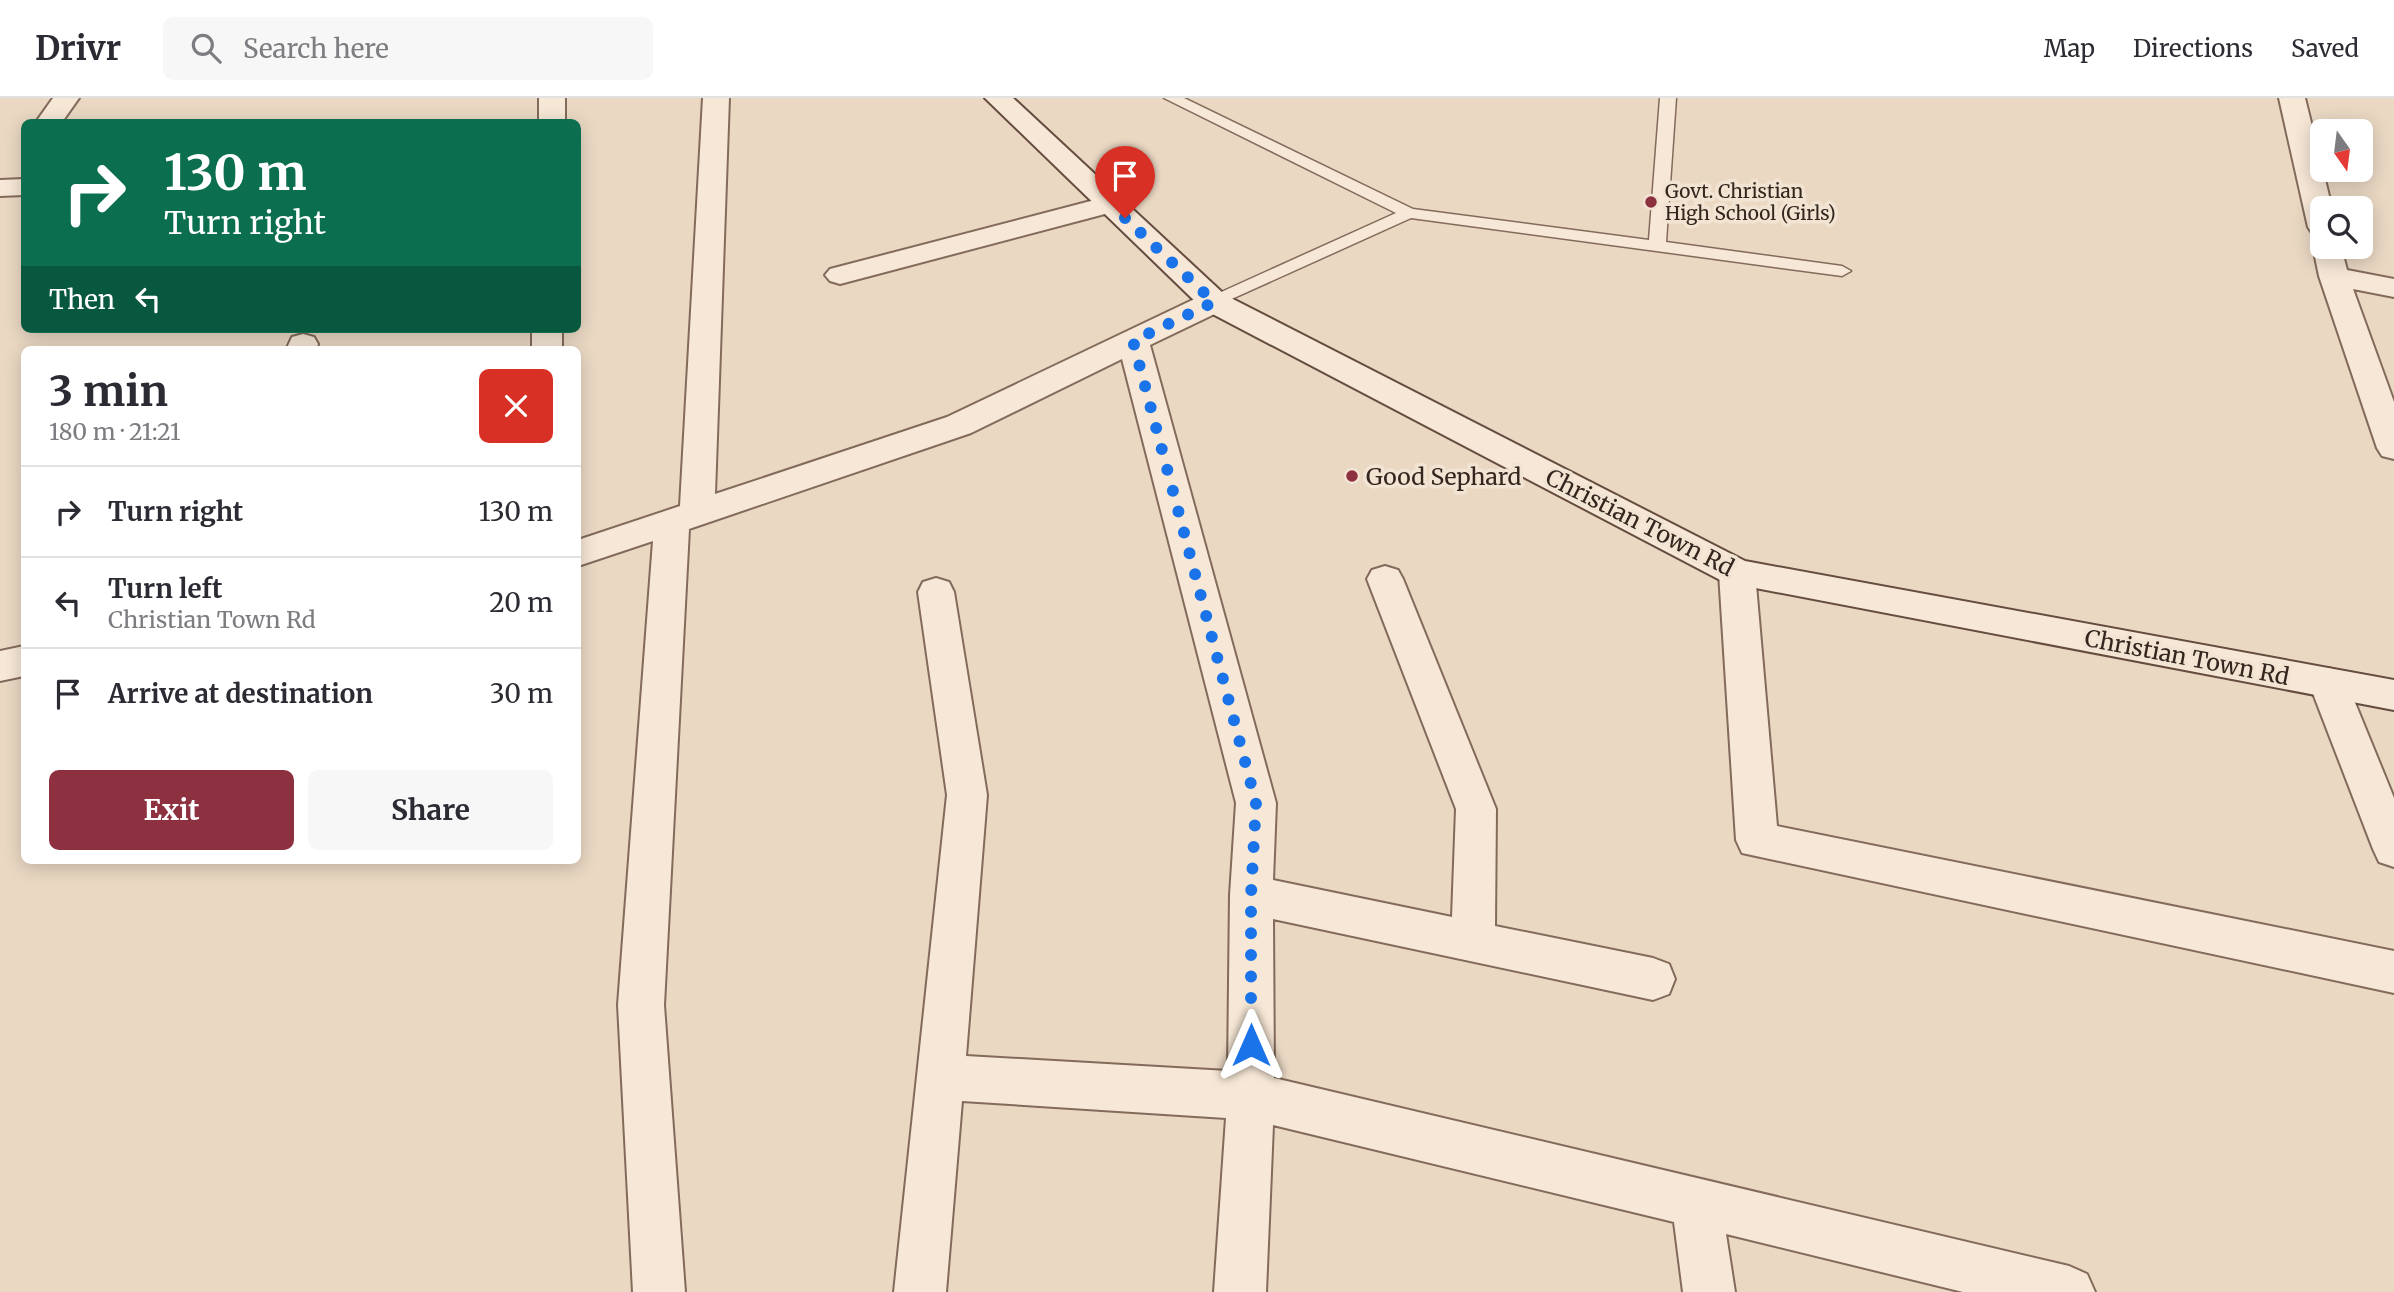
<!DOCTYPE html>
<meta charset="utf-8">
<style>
:root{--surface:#fff;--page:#f7f7f7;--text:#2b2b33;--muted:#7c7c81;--line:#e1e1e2;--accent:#8d3040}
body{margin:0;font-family:Merriweather,serif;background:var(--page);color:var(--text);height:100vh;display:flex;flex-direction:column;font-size:26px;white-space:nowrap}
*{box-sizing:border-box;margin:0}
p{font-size:23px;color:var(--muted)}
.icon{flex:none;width:38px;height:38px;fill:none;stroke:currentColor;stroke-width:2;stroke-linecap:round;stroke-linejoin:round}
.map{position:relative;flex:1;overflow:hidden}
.panel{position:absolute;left:21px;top:248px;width:560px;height:518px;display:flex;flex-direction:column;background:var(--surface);border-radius:10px;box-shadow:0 4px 18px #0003}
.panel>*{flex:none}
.banner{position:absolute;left:21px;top:21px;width:560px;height:214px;border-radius:10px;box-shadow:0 4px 18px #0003;background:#0b6e4f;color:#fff;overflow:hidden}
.needle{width:46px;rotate:166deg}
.controls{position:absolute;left:2310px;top:21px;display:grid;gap:14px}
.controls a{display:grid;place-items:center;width:63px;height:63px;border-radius:10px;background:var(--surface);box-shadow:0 4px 18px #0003;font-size:35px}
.pin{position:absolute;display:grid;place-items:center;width:60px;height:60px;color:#fff;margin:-72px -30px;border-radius:50% 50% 50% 0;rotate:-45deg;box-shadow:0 0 7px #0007}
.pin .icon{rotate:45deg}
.me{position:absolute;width:77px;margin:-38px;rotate:0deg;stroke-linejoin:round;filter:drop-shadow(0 0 5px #0008)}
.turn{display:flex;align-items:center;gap:24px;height:147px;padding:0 28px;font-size:32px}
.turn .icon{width:91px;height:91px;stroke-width:2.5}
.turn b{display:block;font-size:49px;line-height:60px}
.then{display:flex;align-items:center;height:66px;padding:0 28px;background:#0003;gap:14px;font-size:26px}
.round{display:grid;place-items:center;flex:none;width:74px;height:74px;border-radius:10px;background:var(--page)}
.overview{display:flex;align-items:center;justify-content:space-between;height:119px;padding:0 28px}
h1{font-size:42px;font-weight:700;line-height:52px}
.action{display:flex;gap:14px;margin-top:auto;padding:14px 28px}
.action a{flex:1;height:80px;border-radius:10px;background:var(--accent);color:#fff;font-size:28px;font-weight:700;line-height:80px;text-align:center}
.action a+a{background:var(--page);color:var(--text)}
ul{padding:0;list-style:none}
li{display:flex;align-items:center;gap:21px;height:91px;padding:0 28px;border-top:2px solid var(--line)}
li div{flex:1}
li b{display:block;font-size:26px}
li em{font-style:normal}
header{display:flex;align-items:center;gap:42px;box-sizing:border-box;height:98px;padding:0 35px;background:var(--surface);border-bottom:2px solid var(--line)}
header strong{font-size:33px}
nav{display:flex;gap:38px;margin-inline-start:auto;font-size:24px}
.search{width:490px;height:63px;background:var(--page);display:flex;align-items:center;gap:18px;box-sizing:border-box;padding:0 24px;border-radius:10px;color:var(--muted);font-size:26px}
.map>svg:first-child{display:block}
</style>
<header>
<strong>Drivr</strong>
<div class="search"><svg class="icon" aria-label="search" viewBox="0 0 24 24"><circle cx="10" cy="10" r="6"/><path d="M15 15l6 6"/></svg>Search here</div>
<nav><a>Map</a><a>Directions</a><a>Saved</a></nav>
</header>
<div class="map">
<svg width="2394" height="1194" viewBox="0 0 2394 1194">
<rect width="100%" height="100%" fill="#ead8c3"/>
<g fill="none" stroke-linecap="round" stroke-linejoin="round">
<defs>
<path id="lane" d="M 1164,0 L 1184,0 L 1413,111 L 1649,142 L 1660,0 L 1676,0 L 1666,144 L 1842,168 L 1851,173 L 1842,178 L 1411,120 L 1214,209 L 1205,204 L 1208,200 L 1396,115 Z"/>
<path id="street" d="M 53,0 L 79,0 L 62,24 L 36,24 Z
M 539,0 L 565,0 L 565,24 L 539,24 Z
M 703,0 L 729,0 L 715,396 L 947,319 L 1203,197 L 1214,195 L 1225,197 L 1229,204 L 1225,211 L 1150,247 L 1276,705 L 1273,782 L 1452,819 L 1456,711 L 1367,481 L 1372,472 L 1385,468 L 1398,472 L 1403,481 L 1496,711 L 1495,828 L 1653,860 L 1669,866 L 1675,881 L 1669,896 L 1653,902 L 1273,821 L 1274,980 L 2069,1168 L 2087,1176 L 2095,1194 L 1963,1194 L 1726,1136 L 1735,1194 L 1683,1194 L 1674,1124 L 1273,1027 L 1266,1194 L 1214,1194 L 1226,1020 L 962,1003 L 946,1194 L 894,1194 L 947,697 L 918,494 L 923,484 L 936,480 L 949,484 L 954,494 L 987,697 L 966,958 L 1228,973 L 1230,797 L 1236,705 L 1122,261 L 971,335 L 689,431 L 664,907 L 685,1194 L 633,1194 L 618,907 L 653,443 L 578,468 L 578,442 L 680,408 Z
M 2279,0 L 2305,0 L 2332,110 L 2322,110 L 2322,137 L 2312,135 L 2308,129 Z
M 24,81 L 24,97 L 0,98 L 0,82 Z
M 1110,98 L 1120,100 L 1124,106 L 1120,112 L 840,186 L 830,183 L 825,177 L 830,171 Z
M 2322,142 L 2322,149 L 2341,149 L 2347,172 L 2394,181 L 2394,199 L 2353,191 L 2394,304 L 2394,361 L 2382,358 L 2377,350 L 2319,178 L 2313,149 L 2317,143 Z
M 532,231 L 562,231 L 562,252 L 532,252 Z
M 303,236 L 314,239 L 318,246 L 316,252 L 286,252 L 292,239 Z
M 1737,462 L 1750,466 L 1755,475 L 1777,728 L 2394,853 L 2394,895 L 1742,755 L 1736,742 L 1719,475 L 1724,466 Z
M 24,548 L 24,578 L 0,583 L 0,553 Z
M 2328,570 L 2342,574 L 2347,585 L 2394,700 L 2394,769 L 2379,764 L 2373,751 L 2309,585 L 2314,574 Z"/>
<path id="secondary" d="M 985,0 L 1013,0 L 1225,197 L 1745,463 L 2394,582 L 2394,612 L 1724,484 L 1203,211 Z"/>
</defs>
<!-- lane casing -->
<use href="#lane" stroke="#836a5b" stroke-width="3"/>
<!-- street casing -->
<use href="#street" stroke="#836a5b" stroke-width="4"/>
<!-- secondary casing -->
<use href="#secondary" stroke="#654c3f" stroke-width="4"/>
<!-- lane -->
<use href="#lane" fill="#f6e7d6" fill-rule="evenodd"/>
<!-- street -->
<use href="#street" fill="#f6e7d6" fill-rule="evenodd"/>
<!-- secondary -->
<use href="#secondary" fill="#f6e7d6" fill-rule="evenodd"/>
</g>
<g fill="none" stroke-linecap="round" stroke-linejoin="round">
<!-- route -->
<path stroke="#1a73e8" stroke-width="12" stroke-dasharray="0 21.6" d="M 1125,120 L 1214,204 L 1133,243 L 1256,705 L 1251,797 L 1251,947"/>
</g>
<!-- markers -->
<g fill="#8d3040" stroke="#f2e4d2" stroke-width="2.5">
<circle cx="1651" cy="104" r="7"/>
<circle cx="1352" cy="378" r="7"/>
</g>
<g text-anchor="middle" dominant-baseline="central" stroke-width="7" stroke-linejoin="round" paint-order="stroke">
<!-- far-poi labels -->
<g font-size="19" fill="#34251e" stroke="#f2e4d2" text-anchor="start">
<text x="1665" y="93">Govt. Christian<tspan x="1665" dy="22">High School (Girls)</tspan></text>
</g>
<!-- poi labels -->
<g font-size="23" fill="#34251e" stroke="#f2e4d2" text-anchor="start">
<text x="1366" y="378">Good Sephard</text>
</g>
<!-- street labels -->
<g font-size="23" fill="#34251e" stroke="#f2e4d2">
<text transform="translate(1640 424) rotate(27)">Christian Town Rd</text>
<text transform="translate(2187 559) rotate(11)">Christian Town Rd</text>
</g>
</g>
</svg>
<div class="controls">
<a><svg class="needle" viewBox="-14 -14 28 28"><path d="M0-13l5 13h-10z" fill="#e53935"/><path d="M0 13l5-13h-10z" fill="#7c7c81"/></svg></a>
<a><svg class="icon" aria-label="search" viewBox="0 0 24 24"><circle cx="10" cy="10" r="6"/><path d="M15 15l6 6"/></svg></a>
</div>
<div class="pin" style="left:1125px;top:120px;background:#d93025"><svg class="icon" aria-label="arrive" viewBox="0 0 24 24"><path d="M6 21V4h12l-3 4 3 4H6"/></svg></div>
<svg class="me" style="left:1251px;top:947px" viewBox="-20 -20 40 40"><path d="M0-17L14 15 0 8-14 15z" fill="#1a73e8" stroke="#fff" stroke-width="4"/></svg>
<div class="banner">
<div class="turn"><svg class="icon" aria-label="right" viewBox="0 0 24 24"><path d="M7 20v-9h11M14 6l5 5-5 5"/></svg><div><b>130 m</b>Turn right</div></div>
<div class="then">Then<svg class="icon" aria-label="left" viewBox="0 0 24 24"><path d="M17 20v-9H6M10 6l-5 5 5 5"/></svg></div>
</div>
<section class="panel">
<div class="overview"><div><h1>3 min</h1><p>180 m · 21:21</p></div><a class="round" style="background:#d93025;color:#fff"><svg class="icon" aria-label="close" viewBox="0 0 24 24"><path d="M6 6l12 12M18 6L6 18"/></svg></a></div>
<ul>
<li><svg class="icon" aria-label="right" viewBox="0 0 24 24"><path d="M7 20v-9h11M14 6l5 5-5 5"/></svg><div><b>Turn right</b></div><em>130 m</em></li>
<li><svg class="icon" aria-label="left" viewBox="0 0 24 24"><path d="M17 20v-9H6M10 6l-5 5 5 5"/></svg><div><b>Turn left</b><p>Christian Town Rd</p></div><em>20 m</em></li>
<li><svg class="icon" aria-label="arrive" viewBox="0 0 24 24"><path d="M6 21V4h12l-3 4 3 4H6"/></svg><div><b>Arrive at destination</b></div><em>30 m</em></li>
</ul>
<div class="action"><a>Exit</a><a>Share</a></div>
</section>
</div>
